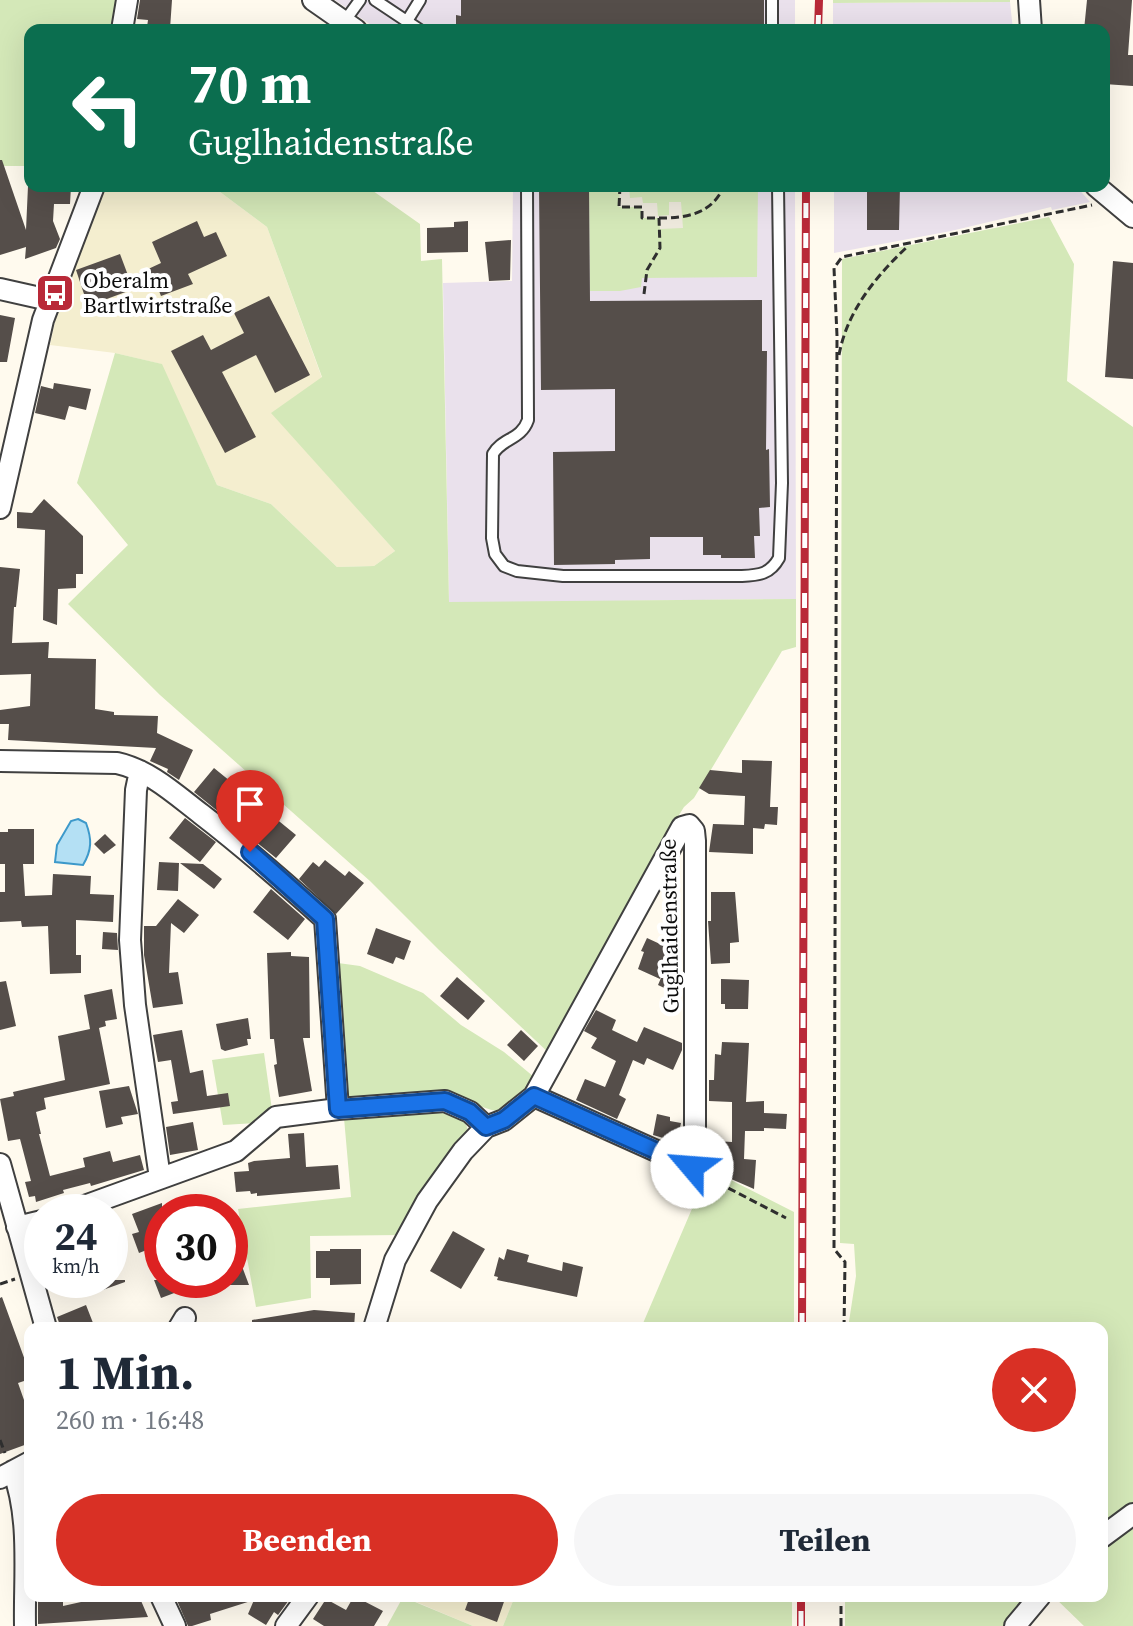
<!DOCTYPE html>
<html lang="de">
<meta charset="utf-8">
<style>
:root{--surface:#fff;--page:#f6f6f7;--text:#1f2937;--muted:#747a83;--accent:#d93025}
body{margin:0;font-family:"Source Serif 4",serif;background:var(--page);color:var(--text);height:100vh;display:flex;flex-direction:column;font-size:30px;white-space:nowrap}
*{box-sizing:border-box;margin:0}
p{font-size:26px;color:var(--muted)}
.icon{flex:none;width:44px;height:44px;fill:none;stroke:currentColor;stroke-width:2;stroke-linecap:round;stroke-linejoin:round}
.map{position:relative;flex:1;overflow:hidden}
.sheet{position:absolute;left:24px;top:1322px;width:1084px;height:280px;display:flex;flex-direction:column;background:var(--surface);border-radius:16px;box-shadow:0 8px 32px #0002}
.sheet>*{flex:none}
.guide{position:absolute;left:24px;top:24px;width:1086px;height:168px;border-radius:16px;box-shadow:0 8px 32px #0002;background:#0b6e4f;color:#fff;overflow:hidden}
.speed{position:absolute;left:24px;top:1194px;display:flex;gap:16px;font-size:40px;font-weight:700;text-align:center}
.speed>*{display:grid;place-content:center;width:104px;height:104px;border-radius:50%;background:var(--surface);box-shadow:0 8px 32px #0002;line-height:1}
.speed small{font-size:20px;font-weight:400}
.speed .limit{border:12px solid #d22;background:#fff;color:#111}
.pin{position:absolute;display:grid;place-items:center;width:68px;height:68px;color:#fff;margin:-82px -34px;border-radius:50% 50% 50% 0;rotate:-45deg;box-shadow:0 0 8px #0007}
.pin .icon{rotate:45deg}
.me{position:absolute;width:88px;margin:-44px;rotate:297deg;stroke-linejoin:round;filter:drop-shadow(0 0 6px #0008)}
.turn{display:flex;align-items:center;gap:28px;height:168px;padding:0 32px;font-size:36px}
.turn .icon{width:104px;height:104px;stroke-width:2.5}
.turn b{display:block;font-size:56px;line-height:68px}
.round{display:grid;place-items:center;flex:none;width:84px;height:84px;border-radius:42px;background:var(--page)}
.head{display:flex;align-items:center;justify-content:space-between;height:136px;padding:0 32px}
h1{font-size:48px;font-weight:700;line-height:60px}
.action{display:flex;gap:16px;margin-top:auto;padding:16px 32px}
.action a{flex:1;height:92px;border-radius:48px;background:var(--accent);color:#fff;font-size:32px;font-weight:700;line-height:92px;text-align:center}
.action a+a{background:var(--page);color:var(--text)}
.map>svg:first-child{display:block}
</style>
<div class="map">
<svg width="1133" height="1626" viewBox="0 0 1133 1626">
<rect width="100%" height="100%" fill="#fffaee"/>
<!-- industrial -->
<path fill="#eae1ec" d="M 335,0 L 795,0 L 795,30 L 378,30 Z
M 1010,2 L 1013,30 L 833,30 L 833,3 Z
M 513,186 L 795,186 L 796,599 L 449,603 L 443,283 L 512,281 Z
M 834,186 L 1076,186 L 1090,202 L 1052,210 L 1051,207 L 951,231 L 834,253 Z"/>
<!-- farmland -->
<path fill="#f4eecf" d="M 103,186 L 212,186 L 267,227 L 322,378 L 272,413 L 395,551 L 374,566 L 337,567 L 271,504 L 217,485 L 161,364 L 115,353 L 50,345 L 60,298 L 97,210 Z
M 402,1596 L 515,1596 L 503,1626 L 473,1626 Z"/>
<!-- green -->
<path fill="#d4e8b8" d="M 0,0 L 120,0 L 115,30 L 30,30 L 30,166 L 0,166 Z
M 833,0 L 1010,0 L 1010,2 L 833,3 Z
M 212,186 L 366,186 L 420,224 L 421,261 L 442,259 L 449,602 L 796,599 L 796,647 L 782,651 L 694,798 L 684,807 L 671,828 L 550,1054 L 439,950 L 370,881 L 160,695 L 68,604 L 128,545 L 77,483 L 115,353 L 162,364 L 217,485 L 271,504 L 337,567 L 374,566 L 395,551 L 271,413 L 322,377 L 267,227 Z
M 589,186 L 758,186 L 757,277 L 642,278 L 641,287 L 620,291 L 590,291 Z
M 1049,217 L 1074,264 L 1067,381 L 1133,427 L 1133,1508 L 1102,1531 L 1102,1328 L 848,1328 L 856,1276 L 854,1244 L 840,1243 L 842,259 Z
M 338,963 L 360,966 L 423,993 L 461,1025 L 504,1052 L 534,1077 L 532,1085 L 504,1112 C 485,1111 473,1101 454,1097 L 355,1101 L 348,1096 L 345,1081 Z
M 264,1053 L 272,1110 L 256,1123 L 223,1125 L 212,1060 Z
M 445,1110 C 460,1117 470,1121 468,1139 L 400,1235 L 310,1236 L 311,1298 L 256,1307 L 238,1209 L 351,1197 L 344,1118 Z
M 709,1169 L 794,1212 L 794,1328 L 641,1328 Z
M 1133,1522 L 1133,1626 L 1084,1626 L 1053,1596 L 1102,1596 L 1102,1545 Z
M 515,1596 L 792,1596 L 792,1626 L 503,1626 Z
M 845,1596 L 1031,1596 L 1007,1626 L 845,1626 Z
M 403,1597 L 473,1626 L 387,1626 Z"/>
<!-- plaza -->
<path fill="#eee9dd" d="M 620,186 L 629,186 L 630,198 L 642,197 L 643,203 L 657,203 L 658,216 L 669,215 L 669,202 L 681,202 L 683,228 L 660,229 L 659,218 L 642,218 L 641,207 L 619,207 Z"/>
<!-- water -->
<path fill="#b4e0f4" stroke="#3d99ca" stroke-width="2" d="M 78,819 L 86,823 C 92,839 92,850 83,865 L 55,862 L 57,845 L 71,821 Z"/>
<!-- building -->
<path fill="#554e4a" d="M 140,0 L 172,0 L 170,29 L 147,27 L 148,20 L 137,19 Z
M 461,0 L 764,0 L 764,30 L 456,30 L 456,15 L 461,16 Z
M 1087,0 L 1132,0 L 1128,55 L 1133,55 L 1133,86 L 1104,84 L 1104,30 L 1084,30 Z
M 0,160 L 2,160 L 26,230 L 28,186 L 71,186 L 70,204 L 54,204 L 53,221 L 60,239 L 56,248 L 25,259 L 26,247 L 0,255 Z
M 539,186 L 589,186 L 590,301 L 762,300 L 762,351 L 767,351 L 766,450 L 769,449 L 770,507 L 759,508 L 760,536 L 754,536 L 755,558 L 721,558 L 721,555 L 703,555 L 703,537 L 650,537 L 650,559 L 615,560 L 615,564 L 554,565 L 553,452 L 615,451 L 615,389 L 541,390 Z
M 867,186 L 900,186 L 899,230 L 867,230 Z
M 197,221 L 204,237 L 216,232 L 227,256 L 188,274 L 193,284 L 161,296 L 155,281 L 88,306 L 76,270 L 120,254 L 129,278 L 161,263 L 152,242 Z
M 468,221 L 468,252 L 427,253 L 427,228 L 454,227 L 454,222 Z
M 511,240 L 510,280 L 489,281 L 485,242 Z
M 1113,261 L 1133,263 L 1133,379 L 1105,377 Z
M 269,296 L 310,375 L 275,393 L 256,355 L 222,372 L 256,437 L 225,453 L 171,351 L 203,335 L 211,350 L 244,333 L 234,313 Z
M 0,315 L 15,318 L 7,362 L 0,362 Z
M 54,383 L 91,389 L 86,410 L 69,406 L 65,420 L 35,413 L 41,386 L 53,389 Z
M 44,499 L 83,536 L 83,574 L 76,574 L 76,588 L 58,589 L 57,625 L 43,620 L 45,530 L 17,528 L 17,512 L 32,513 Z
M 0,567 L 20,569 L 16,607 L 14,607 L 12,643 L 49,642 L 48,658 L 96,659 L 95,709 L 114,712 L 114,715 L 158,716 L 157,733 L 193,750 L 179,780 L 167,772 L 168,769 L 150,761 L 156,748 L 8,740 L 9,724 L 0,724 L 0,710 L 30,706 L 31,674 L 0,675 Z
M 742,760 L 772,761 L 770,807 L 778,807 L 777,825 L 765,824 L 764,829 L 753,828 L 753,854 L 709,852 L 713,824 L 744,825 L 745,796 L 709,794 L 699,788 L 710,770 L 742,773 Z
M 214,768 L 296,835 L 276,858 L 194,792 Z
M 185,818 L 216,842 L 200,862 L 169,838 Z
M 8,829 L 34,829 L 34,864 L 23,864 L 25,896 L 52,895 L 53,874 L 91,876 L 90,894 L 114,895 L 113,922 L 76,920 L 76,955 L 81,955 L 81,973 L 50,974 L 48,926 L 22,927 L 21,921 L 0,922 L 0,892 L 5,892 L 5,864 L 0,864 L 0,832 L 8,832 Z
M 105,834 L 116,845 L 104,854 L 94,844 Z
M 325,860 L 345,876 L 349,871 L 364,883 L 336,914 L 299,879 L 313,862 L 319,867 Z
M 159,862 L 179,863 L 178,891 L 157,890 Z
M 180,863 L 203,864 L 222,879 L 214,889 Z
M 271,889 L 305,919 L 288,940 L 253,912 Z
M 711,892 L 735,892 L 739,942 L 730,943 L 730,963 L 711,964 L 708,921 L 711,921 Z
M 178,899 L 199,915 L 184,933 L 171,923 L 169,973 L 178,972 L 183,1004 L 153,1008 L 144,955 L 144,926 L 156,926 Z
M 376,928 L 411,941 L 404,960 L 396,957 L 393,964 L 367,954 Z
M 103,932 L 117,933 L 118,950 L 102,949 Z
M 647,938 L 673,950 L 660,979 L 638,969 L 644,952 L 641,951 Z
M 291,952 L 291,956 L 309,957 L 310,1038 L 303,1038 L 312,1091 L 279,1097 L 274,1065 L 277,1064 L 274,1039 L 270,1039 L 267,953 Z
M 664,971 L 682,979 L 681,996 L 658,985 Z
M 457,977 L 485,1001 L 468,1020 L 440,996 Z
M 721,979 L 749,980 L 748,1009 L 725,1009 L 725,1004 L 721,1004 Z
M 6,981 L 16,1026 L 0,1030 L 0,982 Z
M 112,989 L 117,1019 L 105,1021 L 106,1026 L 99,1028 L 110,1084 L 44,1098 L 46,1109 L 36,1112 L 41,1134 L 39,1134 L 50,1176 L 85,1167 L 83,1158 L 110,1151 L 113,1162 L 140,1155 L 144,1170 L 91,1186 L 90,1183 L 63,1190 L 64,1193 L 36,1202 L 35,1196 L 29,1197 L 25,1182 L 31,1181 L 20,1139 L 8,1141 L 0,1099 L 14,1096 L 13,1092 L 65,1080 L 58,1036 L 90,1029 L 84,995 Z
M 596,1010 L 616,1020 L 612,1030 L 637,1042 L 644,1027 L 682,1043 L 682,1050 L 673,1070 L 647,1058 L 644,1065 L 633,1060 L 619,1095 L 626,1099 L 617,1119 L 576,1100 L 585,1079 L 605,1087 L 616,1061 L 591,1048 L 597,1038 L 584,1031 Z
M 248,1018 L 251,1039 L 247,1039 L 248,1045 L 225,1051 L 221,1049 L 216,1024 Z
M 182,1030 L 190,1073 L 203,1070 L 207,1096 L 228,1093 L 230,1106 L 173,1114 L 171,1102 L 178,1101 L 171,1060 L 158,1062 L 153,1035 Z
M 521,1030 L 538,1046 L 524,1061 L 507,1045 Z
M 722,1042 L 749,1043 L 746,1102 L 764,1101 L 764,1113 L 787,1114 L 786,1129 L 764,1128 L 764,1131 L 745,1131 L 744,1159 L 756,1160 L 754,1189 L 713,1171 L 712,1153 L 716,1153 L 716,1141 L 732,1142 L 732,1102 L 709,1101 L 709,1080 L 714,1080 L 715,1054 L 721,1055 Z
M 129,1086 L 138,1114 L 121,1117 L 123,1124 L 106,1128 L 99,1091 Z
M 657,1114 L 670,1117 L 670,1121 L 681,1123 L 677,1142 L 653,1135 Z
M 193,1122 L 198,1150 L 170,1155 L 166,1127 Z
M 304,1133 L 306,1167 L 338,1165 L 340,1189 L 257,1196 L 257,1193 L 251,1194 L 250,1191 L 236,1192 L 234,1172 L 249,1171 L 248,1163 L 254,1161 L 290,1158 L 288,1134 Z
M 162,1203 L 162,1244 L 139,1253 L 132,1234 L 139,1232 L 132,1214 Z
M 453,1231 L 485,1249 L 461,1289 L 430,1271 Z
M 231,1237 L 249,1285 L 230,1285 Z
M 330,1249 L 361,1249 L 361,1284 L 330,1285 L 330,1278 L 316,1278 L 316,1251 L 330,1251 Z
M 507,1249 L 529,1255 L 527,1262 L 562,1271 L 563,1262 L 583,1267 L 577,1297 L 497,1280 L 498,1277 L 494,1276 L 499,1257 L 504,1260 Z
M 81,1280 L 125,1280 L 125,1282 L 86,1296 Z
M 154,1280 L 206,1280 L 206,1281 L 161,1298 Z
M 2,1297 L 30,1374 L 30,1379 L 18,1383 L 30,1417 L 30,1443 L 0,1454 L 0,1298 Z
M 86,1305 L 95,1328 L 61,1328 L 57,1317 Z
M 314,1310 L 355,1313 L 354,1328 L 252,1328 L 252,1320 Z
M 38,1596 L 63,1596 L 63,1606 L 99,1598 L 98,1596 L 139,1596 L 148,1617 L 38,1624 Z
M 175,1596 L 292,1596 L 278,1615 L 274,1612 L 266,1625 L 248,1614 L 254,1600 L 210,1614 L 211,1620 L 192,1626 L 188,1626 Z
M 354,1596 L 383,1611 L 374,1626 L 324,1626 L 313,1619 L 326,1599 L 346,1610 Z
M 470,1596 L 506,1596 L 497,1622 L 465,1610 Z"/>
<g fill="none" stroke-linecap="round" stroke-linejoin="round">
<defs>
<path id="lane" d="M 375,0 L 420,30
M 772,0 L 772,30
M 407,21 L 420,0
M 344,22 L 360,0
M 527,186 L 528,420 C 521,440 502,438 493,454 L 492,538 L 495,554 L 504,566 L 517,571 L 563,576 L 742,576 C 760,575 770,574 779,558 L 782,483 L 778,186"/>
<path id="street" d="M 313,0 L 356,30
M 1029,0 L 1031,30
M 122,30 L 127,0
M 1096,186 L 1133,217
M 0,289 L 49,300
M 0,508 L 43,320 L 94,186
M 0,761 L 117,763 C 149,770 175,794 201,814 C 244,847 285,883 325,919 L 338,1109
M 140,771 L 136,790 L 130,940 L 135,1005 L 160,1178
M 0,1164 L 46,1328
M 68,1212 L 236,1151 L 276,1117 L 338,1109 L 445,1101 L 470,1112 L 486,1127
M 17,1227 L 42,1221
M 179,1328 L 185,1318
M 374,1328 L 395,1260 L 427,1201 L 463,1151 L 486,1127 L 504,1120 L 534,1096 L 682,827 L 689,825 L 694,831 L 695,841 L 695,1155 L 692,1167 L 534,1096
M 13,1471 C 31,1518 24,1576 25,1626
M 0,1478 L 30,1462
M 1102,1537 L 1133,1514
M 161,1596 L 175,1626
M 286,1626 L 308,1596
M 1015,1626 L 1040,1596"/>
</defs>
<!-- lane casing -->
<use href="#lane" stroke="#404040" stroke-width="14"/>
<!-- street casing -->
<use href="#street" stroke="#404040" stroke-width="24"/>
<!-- path -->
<path stroke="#2f2f2f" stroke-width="3" stroke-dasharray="8 4" stroke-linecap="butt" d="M 620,186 L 619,207 L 642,207 L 642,218 C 674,218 709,221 724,186
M 644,294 L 647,270 L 660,248 L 659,218
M 839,355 C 847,311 876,276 908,246
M 707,1177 L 786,1218
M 0,1284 L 15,1279
M 844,1328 L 845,1262 L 834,1249 L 837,336 L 834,268 L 842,257 L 1092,205
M 0,1440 L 5,1453
M 841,1626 L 841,1596"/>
<!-- lane -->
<use href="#lane" stroke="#fff" stroke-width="10"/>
<!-- street -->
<use href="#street" stroke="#fff" stroke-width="20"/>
<defs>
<path id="rail" d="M 818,30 L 819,0
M 802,1328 L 806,186
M 801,1626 L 801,1596"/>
</defs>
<!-- rail casing -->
<use href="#rail" stroke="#b92938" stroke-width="8"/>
<!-- rail -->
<use href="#rail" stroke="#fff" stroke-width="5" stroke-dasharray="15" stroke-linecap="butt"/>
</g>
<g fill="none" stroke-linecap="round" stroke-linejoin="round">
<defs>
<path id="route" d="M 250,852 L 325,919 L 338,1109 L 445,1101 L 470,1112 L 486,1127 L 504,1120 L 534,1096 L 692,1167"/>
</defs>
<!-- route casing -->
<use href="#route" stroke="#114b97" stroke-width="20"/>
<!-- route -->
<use href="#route" stroke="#1a73e8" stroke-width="14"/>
</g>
<!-- icons -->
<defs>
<symbol id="bus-square" viewBox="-11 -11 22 22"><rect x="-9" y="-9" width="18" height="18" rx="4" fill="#b92938" stroke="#fff"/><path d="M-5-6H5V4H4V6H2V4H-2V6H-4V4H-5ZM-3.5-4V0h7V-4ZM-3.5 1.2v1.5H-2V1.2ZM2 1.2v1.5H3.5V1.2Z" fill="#fff"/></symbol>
</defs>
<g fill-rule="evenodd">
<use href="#bus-square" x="33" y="271" width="44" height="44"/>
</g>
<g text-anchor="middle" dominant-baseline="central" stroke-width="8" stroke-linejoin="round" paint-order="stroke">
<!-- poi labels -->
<g font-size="22" fill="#0d0d0d" stroke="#fff" text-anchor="start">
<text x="83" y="280">Oberalm<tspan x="83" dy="25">Bartlwirtstraße</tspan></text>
</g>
<!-- street labels -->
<g font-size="22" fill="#0d0d0d" stroke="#fff">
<text transform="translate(669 926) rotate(-91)">Guglhaidenstraße</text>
</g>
</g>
</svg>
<div class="speed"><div>24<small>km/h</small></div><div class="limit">30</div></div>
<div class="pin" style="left:250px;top:852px;background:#d93025"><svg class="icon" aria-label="arrive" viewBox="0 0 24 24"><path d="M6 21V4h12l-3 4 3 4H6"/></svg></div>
<svg class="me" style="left:692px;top:1167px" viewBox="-20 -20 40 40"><circle r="19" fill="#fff"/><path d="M0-13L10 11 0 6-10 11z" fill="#1a73e8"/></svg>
<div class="guide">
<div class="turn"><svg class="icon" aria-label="left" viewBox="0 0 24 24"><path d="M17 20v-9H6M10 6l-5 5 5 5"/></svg><div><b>70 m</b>Guglhaidenstraße</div></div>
</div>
<section class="sheet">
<div class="head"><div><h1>1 Min.</h1><p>260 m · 16:48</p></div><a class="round" style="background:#d93025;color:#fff"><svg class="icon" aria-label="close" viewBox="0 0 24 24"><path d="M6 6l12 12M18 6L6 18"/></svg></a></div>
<div class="action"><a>Beenden</a><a>Teilen</a></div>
</section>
</div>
